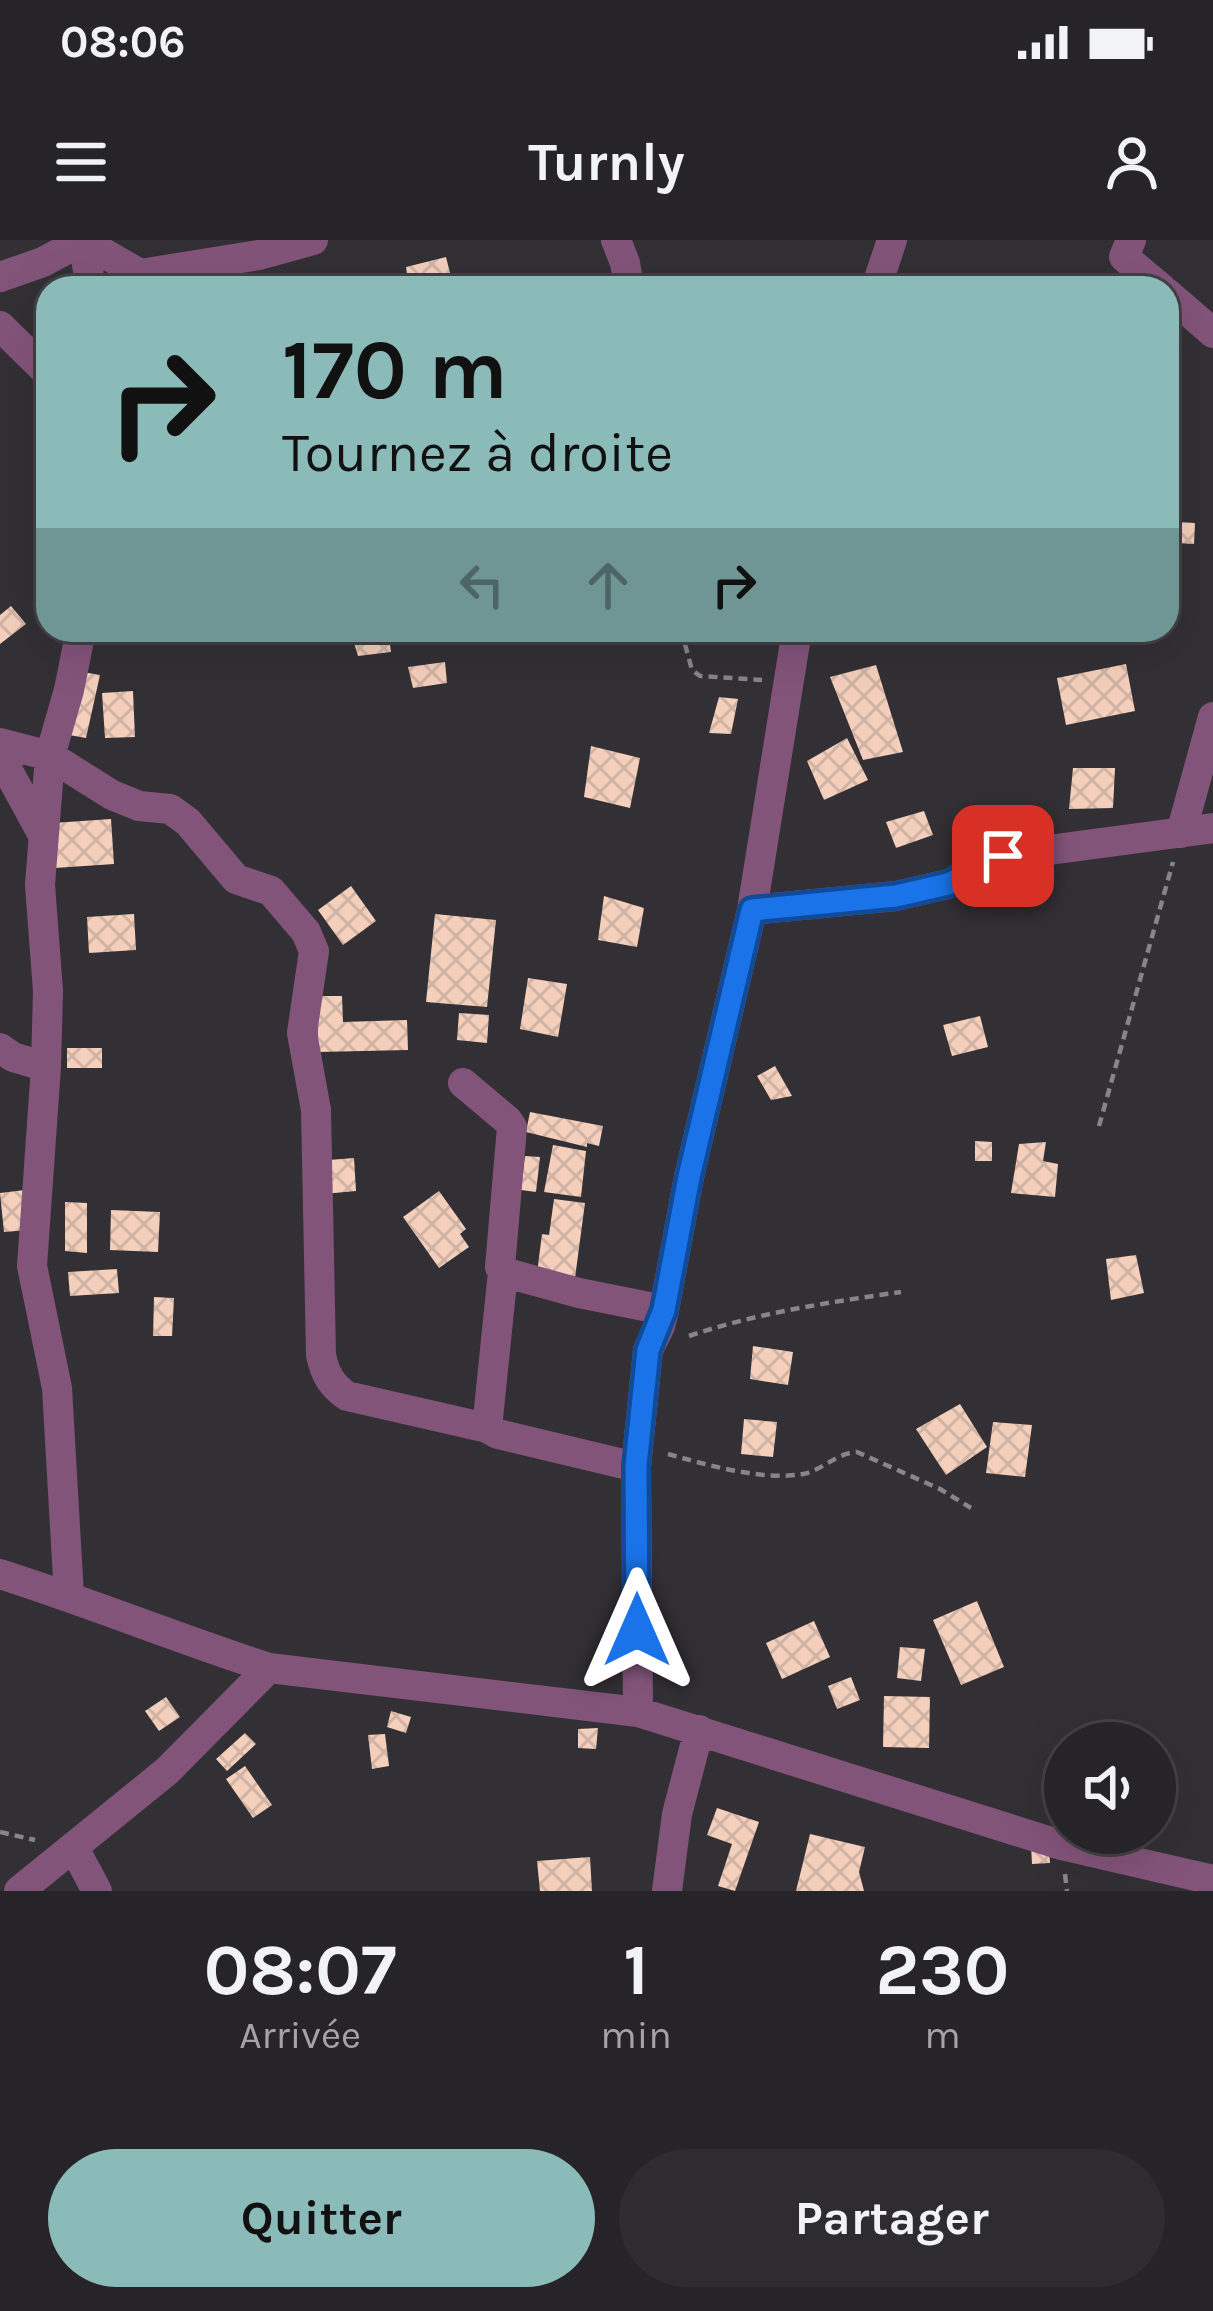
<!DOCTYPE html>
<html lang="fr">
<meta charset="utf-8">
<style>
:root{--surface:#262428;--page:#2e2c30;--text:#f1f3f6;--muted:#a4a4a8;--line:#424145;--accent:#8bbbb9}
body{margin:0;font-family:Karla,sans-serif;background:var(--page);color:var(--text);height:100vh;display:flex;flex-direction:column;font-size:45px;white-space:nowrap}
*{box-sizing:border-box;margin:0}
p{font-size:39px;color:var(--muted)}
.icon{flex:none;width:66px;height:66px;fill:none;stroke:currentColor;stroke-width:2;stroke-linecap:round;stroke-linejoin:round}
.map{position:relative;height:1651px;overflow:hidden}
.panel{display:flex;flex-direction:column;background:var(--surface);flex:1}
.panel>*{flex:none}
.hud{position:absolute;left:36px;top:36px;width:1143px;height:366px;border-radius:36px;box-shadow:0 12px 48px #0002,0 0 0 3px var(--line);background:#8bbbb9;color:#111;overflow:hidden}
.buttons{position:absolute;left:1044px;top:1482px;display:grid;gap:24px}
.buttons a{display:grid;place-items:center;width:132px;height:132px;border-radius:50%;background:var(--surface);box-shadow:0 12px 48px #0002,0 0 0 3px var(--line);font-size:60px}
.pin{position:absolute;display:grid;place-items:center;width:102px;height:102px;color:#fff;margin:-51px;border-radius:24px;box-shadow:0 6px 18px #0006}
.me{position:absolute;width:132px;margin:-66px;rotate:0deg;stroke-linejoin:round;filter:drop-shadow(0 0 9px #0008)}
.turn{display:flex;align-items:center;gap:42px;height:252px;padding:0 48px;font-size:54px}
.turn .icon{width:156px;height:156px;stroke-width:2.5}
.turn b{display:block;font-size:84px;line-height:102px}
.lanes{display:flex;align-items:center;height:114px;padding:0 48px;background:#0003;justify-content:center;gap:60px;direction:ltr}
.lanes .off{opacity:.35}
.eta{display:flex;justify-content:space-evenly;align-items:center;height:204px;text-align:center}
.eta b{font-size:72px;font-weight:700;line-height:84px}
.action{display:flex;gap:24px;margin-top:auto;padding:24px 48px}
.action a{flex:1;height:138px;border-radius:72px;background:var(--accent);color:#111;font-size:48px;font-weight:700;line-height:138px;text-align:center}
.action a+a{background:var(--page);color:var(--text)}
.status{display:flex;justify-content:space-between;align-items:center;height:84px;padding:0 60px;background:var(--surface);direction:ltr}
.status svg{height:33px;fill:currentColor}
header{display:flex;justify-content:space-between;align-items:center;height:156px;padding:0 48px;background:var(--surface);font-size:54px;font-weight:700}
.map>svg:first-child{display:block}
</style>
<div class="status"><b>08:06</b><svg viewBox="0 0 49 12"><path d="M0 12V9h3v3zM5 12V6h3v6zM10 12V3h3v9zM15 12V0h3v12zM26 1h20v11H26zM47 4h2v5h-2z"/></svg></div>
<header><svg class="icon" aria-label="menu" viewBox="0 0 24 24"><path d="M4 6h16M4 12h16M4 18h16"/></svg>Turnly<svg class="icon" aria-label="person" viewBox="0 0 24 24"><circle cx="12" cy="8" r="4"/><path d="M4 21q1-7 8-7t8 7"/></svg></header>
<div class="map">
<svg width="1213" height="1651" viewBox="0 0 1213 1651">
<defs>
<pattern id="building-cross-hatch" width="8" height="8" patternUnits="userSpaceOnUse" patternTransform="scale(3)"><rect width="8" height="8" fill="#f4cfbc"/><path d="M0 0l8 8M0 8l8-8" fill="none" stroke="#d1b3a4"/></pattern>
</defs>
<rect width="100%" height="100%" fill="#333035"/>
<!-- building -->
<path fill="url(#building-cross-hatch)" d="M 446,17 L 450,33 L 408,41 L 406,27 Z
M 998,35 L 1045,46 L 1045,48 L 996,48 Z
M 399,41 L 400,48 L 377,48 L 376,43 Z
M 1177,282 L 1195,283 L 1194,304 L 1176,303 Z
M 11,366 L 26,384 L 0,404 L 0,375 Z
M 350,390 L 388,390 L 391,412 L 358,416 Z
M 445,422 L 447,443 L 413,448 L 408,427 Z
M 1126,424 L 1135,471 L 1066,485 L 1057,438 Z
M 876,425 L 903,512 L 863,520 L 830,437 Z
M 83,432 L 100,435 L 86,498 L 69,495 Z
M 133,451 L 135,497 L 105,498 L 102,453 Z
M 719,457 L 738,459 L 731,494 L 709,493 Z
M 847,498 L 868,540 L 824,560 L 807,521 Z
M 591,506 L 640,518 L 630,568 L 584,557 Z
M 1073,528 L 1115,528 L 1113,568 L 1069,569 Z
M 924,571 L 933,595 L 896,608 L 886,582 Z
M 111,579 L 114,624 L 55,628 L 53,583 Z
M 351,646 L 376,681 L 343,705 L 318,670 Z
M 604,656 L 644,668 L 637,707 L 598,700 Z
M 134,674 L 136,710 L 89,713 L 87,677 Z
M 435,674 L 496,680 L 487,767 L 426,762 Z
M 528,738 L 567,744 L 558,797 L 520,789 Z
M 317,756 L 342,756 L 343,782 L 407,780 L 408,810 L 318,812 Z
M 459,773 L 489,775 L 487,803 L 457,800 Z
M 980,776 L 988,807 L 952,816 L 943,785 Z
M 67,808 L 102,808 L 102,828 L 67,828 Z
M 775,826 L 792,856 L 771,860 L 757,836 Z
M 530,872 L 603,886 L 599,906 L 587,903 L 587,907 L 526,892 Z
M 975,901 L 992,902 L 992,921 L 975,921 Z
M 1046,902 L 1043,921 L 1058,924 L 1055,957 L 1011,953 L 1019,904 Z
M 553,905 L 586,911 L 581,957 L 544,952 Z
M 525,916 L 540,917 L 536,952 L 521,950 Z
M 354,918 L 356,951 L 323,954 L 329,920 Z
M 25,950 L 29,990 L 4,992 L 0,953 Z
M 439,951 L 466,989 L 460,994 L 469,1007 L 439,1028 L 403,977 Z
M 554,959 L 585,963 L 575,1038 L 537,1033 L 542,994 L 549,995 Z
M 65,962 L 87,963 L 87,1013 L 65,1011 Z
M 111,970 L 160,972 L 158,1012 L 110,1010 Z
M 1136,1015 L 1144,1053 L 1111,1060 L 1106,1019 Z
M 117,1029 L 119,1053 L 70,1056 L 68,1032 Z
M 154,1057 L 174,1058 L 172,1096 L 153,1096 Z
M 753,1106 L 793,1112 L 788,1145 L 750,1139 Z
M 960,1164 L 987,1207 L 946,1235 L 916,1189 Z
M 744,1179 L 777,1182 L 773,1217 L 741,1214 Z
M 993,1182 L 1032,1185 L 1025,1237 L 986,1233 Z
M 977,1361 L 1004,1427 L 961,1445 L 933,1380 Z
M 814,1381 L 830,1417 L 782,1439 L 766,1403 Z
M 900,1407 L 925,1409 L 921,1441 L 897,1438 Z
M 851,1437 L 860,1460 L 837,1469 L 828,1446 Z
M 884,1456 L 930,1457 L 929,1508 L 883,1507 Z
M 166,1457 L 180,1477 L 159,1491 L 145,1471 Z
M 391,1471 L 411,1477 L 406,1493 L 387,1487 Z
M 598,1488 L 596,1509 L 578,1508 L 578,1489 Z
M 245,1493 L 256,1504 L 227,1531 L 216,1519 Z
M 385,1494 L 389,1526 L 372,1529 L 368,1495 Z
M 245,1526 L 272,1565 L 253,1578 L 226,1539 Z
M 717,1568 L 759,1582 L 735,1651 L 718,1646 L 732,1604 L 707,1595 Z
M 810,1594 L 865,1607 L 859,1632 L 864,1651 L 796,1651 Z
M 1031,1605 L 1049,1605 L 1050,1623 L 1032,1624 Z
M 590,1617 L 592,1651 L 540,1651 L 537,1621 Z"/>
<g fill="none" stroke-linecap="round" stroke-linejoin="round">
<!-- path -->
<path stroke="#878589" stroke-width="4.5" stroke-dasharray="9 6" stroke-linecap="butt" d="M 681,390 L 692,430 L 700,436 L 762,440
M 1099,886 L 1173,622
M 689,1096 C 757,1073 830,1062 901,1052
M 668,1214 C 707,1225 763,1241 803,1234 C 823,1230 836,1213 857,1212 L 940,1249 L 971,1268
M 0,1592 L 35,1600
M 1065,1634 L 1067,1651"/>
<!-- minor -->
<path stroke="#83547a" stroke-width="30" d="M 616,0 L 625,23 L 629,48
M 1131,0 L 1124,17 L 1161,48
M 0,37 L 43,22 L 84,0
M 91,48 L 83,1 L 140,34 L 259,15 L 313,0
M 876,48 L 892,0
M 1167,53 L 1213,93
M 0,86 L 48,133
M 81,390 L 69,450 L 50,516 L 112,555 L 139,566 L 170,569 L 188,582 L 236,639 L 271,651 L 306,692 L 314,711 L 302,793 L 316,870 L 321,1115 C 325,1134 331,1145 347,1156 L 487,1188 L 498,1194 L 636,1227
M 0,503 L 50,516 L 40,645 L 48,751 L 46,827 L 32,1026 L 57,1148 L 69,1356
M 0,516 L 43,595
M 1181,593 L 1213,477
M 752,670 L 896,656 L 948,644 L 1003,616 L 1213,588
M 0,808 L 13,817 L 46,827
M 463,843 L 507,880 L 512,887 L 500,1027 L 503,1032 L 579,1053 L 664,1070
M 487,1188 L 503,1032
M 0,1334 C 91,1363 179,1399 269,1428 L 638,1472 L 1061,1605 L 1213,1640
M 638,1472 L 636,1227 L 648,1110 L 660,1086 L 664,1070 L 689,937 L 752,670 L 797,390
M 74,1608 L 97,1651
M 19,1651 L 167,1531 L 269,1428
M 667,1651 L 677,1574 L 699,1490"/>
</g>
<g fill="none" stroke-linecap="round" stroke-linejoin="round">
<defs>
<path id="route" d="M 637,1390 L 636,1226 L 648,1110 L 664,1070 L 689,937 L 752,670 L 896,656 L 948,644 L 1003,616"/>
</defs>
<!-- route casing -->
<use href="#route" stroke="#114b97" stroke-width="30"/>
<!-- route -->
<use href="#route" stroke="#1a73e8" stroke-width="21"/>
</g>
</svg>
<div class="buttons">
<a><svg class="icon" aria-label="sound" viewBox="0 0 24 24"><path d="M4 9h4l5-4v14l-5-4H4zM17 9q2 3 0 6"/></svg></a>
</div>
<div class="pin" style="left:1003px;top:616px;background:#d93025"><svg class="icon" aria-label="arrive" viewBox="0 0 24 24"><path d="M6 21V4h12l-3 4 3 4H6"/></svg></div>
<svg class="me" style="left:637px;top:1390px" viewBox="-20 -20 40 40"><path d="M0-17L14 15 0 8-14 15z" fill="#1a73e8" stroke="#fff" stroke-width="4"/></svg>
<div class="hud">
<div class="turn"><svg class="icon" aria-label="right" viewBox="0 0 24 24"><path d="M7 20v-9h11M14 6l5 5-5 5"/></svg><div><b>170 m</b>Tournez à droite</div></div>
<div class="lanes"><svg class="icon off" aria-label="left" viewBox="0 0 24 24"><path d="M17 20v-9H6M10 6l-5 5 5 5"/></svg><svg class="icon off" aria-label="ahead" viewBox="0 0 24 24"><path d="M12 20V5M6 11l6-6 6 6"/></svg><svg class="icon" aria-label="right" viewBox="0 0 24 24"><path d="M7 20v-9h11M14 6l5 5-5 5"/></svg></div>
</div>
</div>
<section class="panel">
<div class="eta">
<div><b>08:07</b><p>Arrivée</p></div>
<div><b>1</b><p>min</p></div>
<div><b>230</b><p>m</p></div>
</div>
<div class="action"><a>Quitter</a><a>Partager</a></div>
</section>
